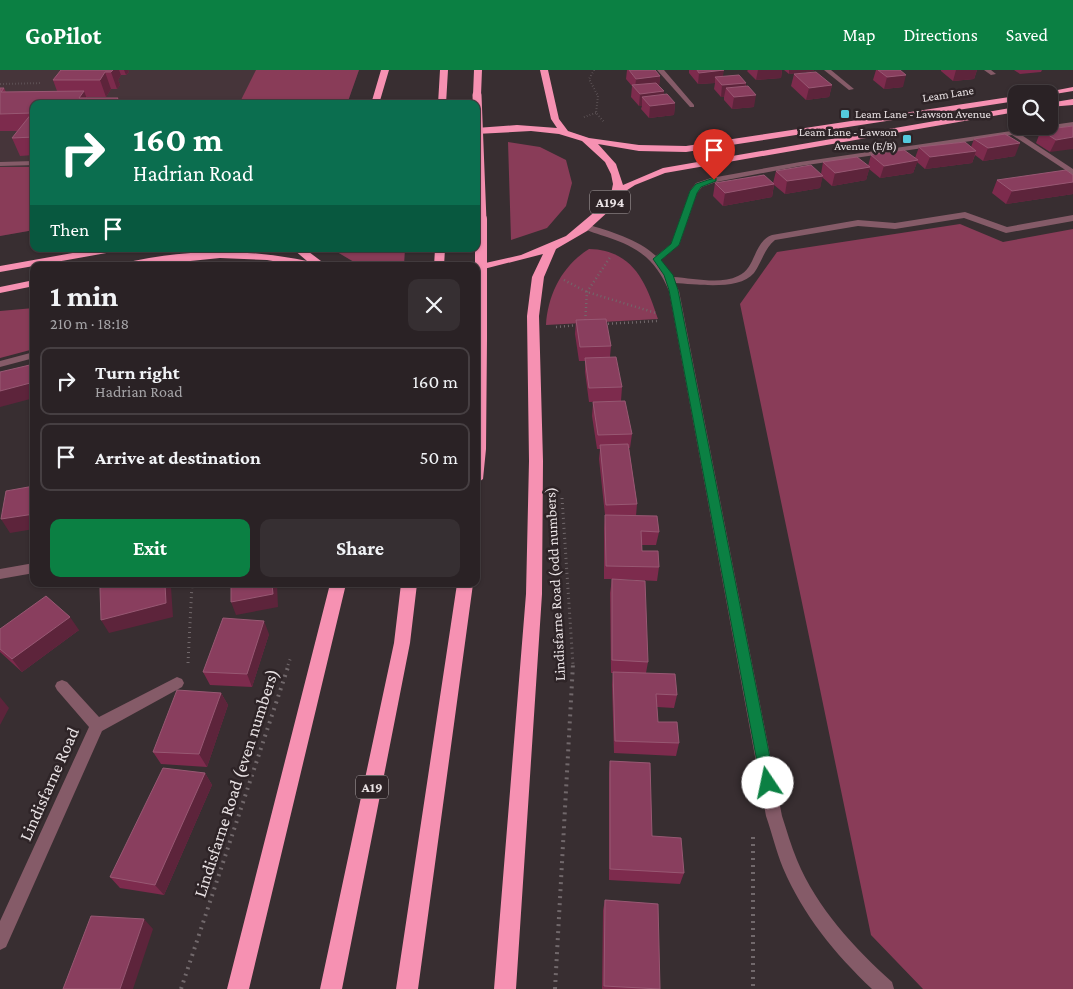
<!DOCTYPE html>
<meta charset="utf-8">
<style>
:root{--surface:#2a2225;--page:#362f32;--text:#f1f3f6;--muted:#a5a4a7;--line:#463f42;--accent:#0b8043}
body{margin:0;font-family:"Crimson Pro",serif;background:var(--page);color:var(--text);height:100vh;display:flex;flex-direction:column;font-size:19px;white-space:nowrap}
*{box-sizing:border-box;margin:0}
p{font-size:16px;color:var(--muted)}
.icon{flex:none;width:28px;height:28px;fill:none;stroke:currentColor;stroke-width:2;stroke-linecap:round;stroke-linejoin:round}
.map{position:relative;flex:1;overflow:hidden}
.side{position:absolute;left:30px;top:192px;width:450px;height:325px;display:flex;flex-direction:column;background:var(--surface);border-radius:10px;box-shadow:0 1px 4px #0004,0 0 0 1px var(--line)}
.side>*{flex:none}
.guide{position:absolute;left:30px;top:30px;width:450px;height:152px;border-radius:10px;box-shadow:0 1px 4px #0004,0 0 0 1px var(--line);background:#0b6e4f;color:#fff;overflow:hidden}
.tools{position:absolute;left:1008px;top:15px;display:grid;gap:10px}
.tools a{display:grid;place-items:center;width:50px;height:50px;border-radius:10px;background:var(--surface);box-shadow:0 1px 4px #0004,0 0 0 1px var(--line);font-size:25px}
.pin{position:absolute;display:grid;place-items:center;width:42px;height:42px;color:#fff;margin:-51px -21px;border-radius:50% 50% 50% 0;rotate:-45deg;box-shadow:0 0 5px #0007}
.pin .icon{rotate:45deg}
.me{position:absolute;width:55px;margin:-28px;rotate:349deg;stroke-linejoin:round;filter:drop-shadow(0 0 4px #0008)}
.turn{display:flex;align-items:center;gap:18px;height:105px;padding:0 20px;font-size:22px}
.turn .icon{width:65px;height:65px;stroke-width:2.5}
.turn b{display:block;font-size:35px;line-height:42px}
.then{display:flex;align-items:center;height:48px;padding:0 20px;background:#0003;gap:10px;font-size:19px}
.round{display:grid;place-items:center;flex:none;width:52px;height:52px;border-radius:10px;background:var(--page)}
.overview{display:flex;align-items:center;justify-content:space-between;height:85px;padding:0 20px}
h1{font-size:30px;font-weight:700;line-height:38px}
.cta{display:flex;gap:10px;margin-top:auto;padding:10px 20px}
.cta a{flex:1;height:58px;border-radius:10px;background:var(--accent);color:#fff;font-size:20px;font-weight:700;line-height:58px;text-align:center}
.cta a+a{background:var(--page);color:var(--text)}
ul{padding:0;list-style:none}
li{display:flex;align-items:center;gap:15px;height:68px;margin:0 10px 8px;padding:0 10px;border:2px solid var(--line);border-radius:10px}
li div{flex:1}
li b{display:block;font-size:19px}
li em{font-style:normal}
header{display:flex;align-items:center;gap:30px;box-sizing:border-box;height:70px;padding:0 25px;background:var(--accent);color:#fff}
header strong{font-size:24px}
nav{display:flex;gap:28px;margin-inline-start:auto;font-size:18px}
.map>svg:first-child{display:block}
</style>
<header>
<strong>GoPilot</strong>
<nav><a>Map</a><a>Directions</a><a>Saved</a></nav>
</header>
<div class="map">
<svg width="1073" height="919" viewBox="0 0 1073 919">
<rect width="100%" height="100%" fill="#382e31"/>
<!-- built -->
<path fill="#46353a" d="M 0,0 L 359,0 L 347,34 L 34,34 L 34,160 L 0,166 Z"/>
<!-- green -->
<path fill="#893c58" d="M 256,0 L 359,0 L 347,34 L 239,34 Z
M 508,72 L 540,77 L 566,90 L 572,113 L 566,136 L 547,158 L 511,170 Z
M 0,97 L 34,97 L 34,160 L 0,166 Z
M 960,154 L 1003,172 L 1073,159 L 1073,919 L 923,919 L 871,865 L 740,234 L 777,182 Z
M 332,179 L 405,179 L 404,195 L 354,192 Z
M 589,179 C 633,180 646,212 658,249 L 546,255 C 548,224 562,196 589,179 Z
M 34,238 L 34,279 L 0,288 L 0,241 Z"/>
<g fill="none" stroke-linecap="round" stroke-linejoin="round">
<!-- path-far3 -->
<path stroke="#71686b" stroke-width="2" stroke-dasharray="0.5 2.5" stroke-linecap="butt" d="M 594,0 L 589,9 L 598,26 L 596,43 L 604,52
M 0,14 L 42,13
M 584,47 L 596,43"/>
<!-- path-far2 -->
<path stroke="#71686b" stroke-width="2.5" stroke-dasharray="1 3" stroke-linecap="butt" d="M 564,210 L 587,222 L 656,243
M 585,254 L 587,222 L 611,186
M 604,254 L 658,251
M 556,257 L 579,255"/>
<!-- path-far1 -->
<path stroke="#71686b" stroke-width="3" stroke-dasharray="1 4" stroke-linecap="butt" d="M 562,428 L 573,595
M 188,593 L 192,514
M 288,595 L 291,587"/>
<!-- path -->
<path stroke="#71686b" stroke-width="4" stroke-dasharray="2 5" stroke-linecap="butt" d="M 753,767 L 753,919
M 181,919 L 289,594
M 555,919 L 573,594"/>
<!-- minor -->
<path fill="#855b68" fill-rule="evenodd" d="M 657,0 L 664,0 L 694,35 L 694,37 L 690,37 Z
M 824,0 L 831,0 L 854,19 L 849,20 Z
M 984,0 L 991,0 L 996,4 L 991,5 Z
M 1073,52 L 1073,56 L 1020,64 L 1073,99 L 1073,105 L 1012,65 L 800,96 L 716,112 L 702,117 L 697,123 L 679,175 L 661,190 L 673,207 C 693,208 720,215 738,206 C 756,199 753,172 772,165 L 858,150 L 895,153 L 965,142 L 1007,157 L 1073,145 L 1073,151 L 1006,163 L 964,148 L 895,159 L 858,156 L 775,170 C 764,179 762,192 754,203 C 739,221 696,214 675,213 L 679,221 L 782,746 C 787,761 791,776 797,790 C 817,838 854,878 892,912 L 894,919 L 872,919 C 835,884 803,845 783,798 C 776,781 772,763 766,746 L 669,221 C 656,190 638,177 607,167 C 599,164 588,162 582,157 L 586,154 C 609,161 638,169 656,186 L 671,174 L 690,121 L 696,113 L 711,108 L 800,92 Z
M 34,91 L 34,95 L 0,96 L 0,92 Z
M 34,282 L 34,288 L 0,297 L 0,291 Z
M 34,493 L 34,503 L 0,509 L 0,499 Z
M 177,607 L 182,609 L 184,613 L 182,617 L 102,661 L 6,877 L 0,880 L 0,851 L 89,657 L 57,620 L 55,616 L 57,612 L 62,610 L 67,612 L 99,647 Z"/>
<!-- highway -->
<path fill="#f691b2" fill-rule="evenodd" d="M 381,0 L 389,0 L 379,34 L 371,34 Z
M 440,0 L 448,0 L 446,34 L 438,34 Z
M 474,0 L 482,0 L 481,25 L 477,27 L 473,25 Z
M 540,0 L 548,0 L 559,49 L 568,61 L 589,68 L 639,75 L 686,76 L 1016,26 L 1016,31 L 686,82 L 639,81 L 598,74 L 616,94 L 623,115 L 663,98 L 1016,37 L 1016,42 L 665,103 L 635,115 L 621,124 L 611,139 L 587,161 L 556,179 L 544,207 L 539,246 L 543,391 L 542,524 L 516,919 L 494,919 L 526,524 L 529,391 L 527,246 L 532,207 L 543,184 L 476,201 L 476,196 L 472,196 L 521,185 L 566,166 L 604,134 L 611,124 L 613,114 L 611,104 L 605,92 L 582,71 L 559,64 L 531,61 L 476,64 L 476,58 L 517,55 L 557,58 L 551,49 Z
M 1073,17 L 1073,21 L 1049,25 L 1037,24 Z
M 1073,29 L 1073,35 L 1049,37 L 1049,33 Z
M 95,179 L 117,179 L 112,182 L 0,202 L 0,196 Z
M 293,179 L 305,179 L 321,191 L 321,196 L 302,196 L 267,190 L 220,188 L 141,196 L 119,196 L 120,194 C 181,179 246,178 307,191 Z
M 435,179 L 445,179 L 444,196 L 434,196 Z
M 34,210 L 34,216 L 0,223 L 0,217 Z
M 481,265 L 487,269 L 486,379 L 483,409 L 476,414 L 476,267 Z
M 330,514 L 346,514 L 249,919 L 227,919 Z
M 401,514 L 417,514 L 410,573 L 342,919 L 320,919 L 394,573 Z
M 457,514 L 473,514 L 418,919 L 396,919 Z"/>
<!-- highway-bridge-far1 -->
<path stroke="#f691b2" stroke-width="9" d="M 477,25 L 482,151"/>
<!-- highway-bridge -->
<path stroke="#f691b2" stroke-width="12" d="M 481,269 L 481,149"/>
</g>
<!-- wall -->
<path fill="#7d2b4d" d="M 61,0 L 128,0 L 129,2 L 126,5 L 121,5 L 118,10 L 120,15 L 117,19 L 111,19 L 106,27 L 87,27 L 87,28 L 118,28 L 121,34 L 34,34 L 34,85 L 20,86 L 12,68 L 17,61 L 0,61 L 0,18 L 4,18 L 6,22 L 57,21 L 53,10 Z
M 627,0 L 655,0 L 660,6 L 659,16 L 664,24 L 675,33 L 674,45 L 649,48 L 641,39 L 642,36 L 639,36 L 631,27 L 632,16 L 626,9 Z
M 689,0 L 723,0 L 723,7 L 746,13 L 746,16 L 754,37 L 732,39 L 724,30 L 724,27 L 721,27 L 714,19 L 715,13 L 698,14 L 689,3 Z
M 748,0 L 782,0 L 781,8 L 756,10 L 747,1 Z
M 784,0 L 814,0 L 814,1 L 789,4 Z
M 876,0 L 900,0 L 903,17 L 884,19 L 873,10 Z
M 941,0 L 977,0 L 974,9 L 953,11 L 941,1 Z
M 1014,0 L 1042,0 L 1041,2 L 1020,4 Z
M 794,4 L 832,15 L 829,27 L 806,30 L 791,16 Z
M 1073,56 L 1050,82 L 1036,73 L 1041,60 Z
M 974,69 L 1015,86 L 983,91 L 975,85 L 972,93 L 925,99 L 917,92 L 913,103 L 880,108 L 869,99 L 866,110 L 832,116 L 822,107 L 820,118 L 785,124 L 774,115 L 772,127 L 723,136 L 713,126 L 715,113 L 773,113 L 776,101 L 821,104 L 823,92 L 868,96 L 871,85 L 915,88 L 919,77 L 971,77 Z
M 1073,105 L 1073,124 L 1006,134 L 992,123 L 997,110 Z
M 576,250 L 611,276 L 610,287 L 622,317 L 621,331 L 589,332 L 585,302 L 585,291 L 579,291 L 575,264 Z
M 593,332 L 632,364 L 630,378 L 629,378 L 637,434 L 636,446 L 659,462 L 656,475 L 642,475 L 642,481 L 659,497 L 657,511 L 616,509 L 648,592 L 646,603 L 677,625 L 674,638 L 657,637 L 658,652 L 679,673 L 676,686 L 614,683 L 612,615 L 613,603 L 611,603 L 610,523 L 612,509 L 604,509 L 604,458 L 605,445 L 599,389 L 600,379 L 597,379 L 592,346 Z
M 0,559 L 79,560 L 22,602 L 0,582 Z
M 269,564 L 252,617 L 210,615 L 203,602 Z
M 221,623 L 228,635 L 207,697 L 161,694 L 153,682 Z
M 610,691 L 652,766 L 684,803 L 680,814 L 609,810 L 609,703 Z
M 205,703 L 212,715 L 164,825 L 120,818 L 110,807 Z
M 605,830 L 660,919 L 602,919 L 603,840 Z"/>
<!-- shaded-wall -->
<path fill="#5d243b" d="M 109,0 L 119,0 L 121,5 L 118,10 L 120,15 L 117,19 L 111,2 Z
M 124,0 L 128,0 L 129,2 L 126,5 Z
M 724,0 L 722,12 L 715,7 L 715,13 L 698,14 L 699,3 Z
M 758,0 L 782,0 L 781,8 L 756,10 Z
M 789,0 L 814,0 L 814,1 L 789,4 Z
M 956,0 L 977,0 L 974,9 L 953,11 Z
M 105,2 L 111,19 L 106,27 L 100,10 Z
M 906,5 L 903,17 L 884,19 L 887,7 Z
M 660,6 L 659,18 L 635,19 L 636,9 Z
M 746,13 L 744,25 L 726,18 L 724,27 L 721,27 L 722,15 Z
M 832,15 L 829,27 L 806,30 L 809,18 Z
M 84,21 L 89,34 L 79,28 Z
M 664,21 L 663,33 L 642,27 L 642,36 L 639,36 L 640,24 Z
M 756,25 L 754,37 L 732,39 L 734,27 Z
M 118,28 L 121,34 L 114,34 Z
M 675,33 L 674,45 L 649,48 L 650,36 Z
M 1073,67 L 1073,79 L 1050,82 L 1056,70 Z
M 1020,73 L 1015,86 L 983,91 L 988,78 Z
M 976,81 L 972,93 L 925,99 L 930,87 Z
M 918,90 L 913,103 L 880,108 L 884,96 Z
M 870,97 L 866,110 L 832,116 L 835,103 Z
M 823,106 L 820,118 L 785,124 L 787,111 Z
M 1073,112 L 1073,124 L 1006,134 L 1012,121 Z
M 774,114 L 772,127 L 723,136 L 725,123 Z
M 34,312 L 34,328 L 0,337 L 0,321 Z
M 34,444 L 34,459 L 10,463 L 1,449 Z
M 165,514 L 169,514 L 171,517 L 173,547 L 109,563 L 101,550 Z
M 272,514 L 277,514 L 278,537 L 236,545 L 231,532 Z
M 70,547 L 79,560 L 22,602 L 12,589 Z
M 264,551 L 269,564 L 252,617 L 247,604 Z
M 221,623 L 228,635 L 207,697 L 199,684 Z
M 0,627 L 9,638 L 0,655 Z
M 205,703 L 212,715 L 164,825 L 155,815 Z
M 144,849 L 153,859 L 133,919 L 120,919 Z"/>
<!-- building -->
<path fill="#893e5e" stroke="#985873" d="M 61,0 L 113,0 L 111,2 L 105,2 L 100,10 L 53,10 Z
M 629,0 L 655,0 L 660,6 L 636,9 Z
M 697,0 L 724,0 L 699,3 Z
M 878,0 L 900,0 L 906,5 L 887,7 Z
M 816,2 L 832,15 L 809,18 L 794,4 Z
M 739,5 L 746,13 L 722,15 L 715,7 Z
M 656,13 L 664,21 L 640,24 L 632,15 Z
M 748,16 L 756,25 L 734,27 L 726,18 Z
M 0,18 L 4,18 L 1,22 L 84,21 L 79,28 L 118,28 L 114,34 L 34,34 L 34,67 L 12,68 L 32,43 L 0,44 Z
M 667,24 L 675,33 L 650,36 L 642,27 Z
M 1073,56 L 1073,67 L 1056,70 L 1041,60 Z
M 1005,64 L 1020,73 L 988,78 L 974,69 Z
M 965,72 L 976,81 L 930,87 L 919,77 Z
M 904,80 L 918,90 L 884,96 L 871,85 Z
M 857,87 L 870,97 L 835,103 L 823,92 Z
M 811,95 L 823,106 L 787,111 L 776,101 Z
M 1066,100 L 1073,105 L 1073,112 L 1012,121 L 997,110 Z
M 764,105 L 774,114 L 725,123 L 715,113 Z
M 606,249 L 611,276 L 580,277 L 576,250 Z
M 616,287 L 622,317 L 589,318 L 585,288 Z
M 34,294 L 34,312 L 0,321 L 0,302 Z
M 625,331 L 632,364 L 598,365 L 593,332 Z
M 628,374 L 637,434 L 606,435 L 600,375 Z
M 34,416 L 34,444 L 1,449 L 6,421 Z
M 605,445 L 657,446 L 659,462 L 641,461 L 642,481 L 658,481 L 659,497 L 606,496 Z
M 612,509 L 645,511 L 648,592 L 612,590 Z
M 119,514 L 165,514 L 166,533 L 101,550 L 100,518 Z
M 231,514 L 272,514 L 273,524 L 231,532 Z
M 46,526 L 70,547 L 12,589 L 0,579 L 0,559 Z
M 223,548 L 264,551 L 247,604 L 203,602 Z
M 613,602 L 675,604 L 677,625 L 656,624 L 658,652 L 677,652 L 679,673 L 615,671 Z
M 177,620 L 221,623 L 199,684 L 153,682 Z
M 610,691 L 650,693 L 652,766 L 681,768 L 684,803 L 610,799 Z
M 163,698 L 205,703 L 155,815 L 110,807 Z
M 605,830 L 658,834 L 660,919 L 604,916 Z
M 91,846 L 144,849 L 120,919 L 63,919 Z"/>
<!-- route -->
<path fill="#0b8043" stroke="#07532c" d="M 714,108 L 716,108 L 716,111 L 701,117 L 697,123 L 679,175 L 661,190 L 673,205 L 678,220 L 775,713 L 773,718 L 768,720 L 763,718 L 761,713 L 669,220 L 664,205 L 653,189 L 671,174 L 690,121 L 696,114 Z"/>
<!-- markers -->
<g fill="#54cadd" stroke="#2e2427" stroke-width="2">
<rect x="840" y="39" width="10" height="10" rx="2.5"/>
<rect x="902" y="64" width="10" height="10" rx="2.5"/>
</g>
<g text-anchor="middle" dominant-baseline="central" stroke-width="5" stroke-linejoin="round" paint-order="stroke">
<!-- far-street labels -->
<g font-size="12" fill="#e9e2e4" stroke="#2e2427">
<text transform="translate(948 24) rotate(-9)">Leam Lane</text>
</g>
<!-- far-poi labels -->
<g font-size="12" fill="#e9e2e4" stroke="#2e2427" text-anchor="start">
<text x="855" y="44">Leam Lane - Lawson Avenue</text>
<text x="897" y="62" text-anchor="end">Leam Lane - Lawson<tspan x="897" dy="14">Avenue (E/B)</tspan></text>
</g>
<!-- shield labels -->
<g fill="#2e2427" stroke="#b1a9ab" stroke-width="1">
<rect x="590" y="120.5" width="40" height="23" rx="4"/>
<rect x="356" y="705.5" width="32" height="23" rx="4"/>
</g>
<g font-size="14" font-weight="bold" fill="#e9e2e4">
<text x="610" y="132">A194</text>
<text x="372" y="717">A19</text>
</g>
<!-- street labels -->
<g font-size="15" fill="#e9e2e4" stroke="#2e2427">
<text transform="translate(555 514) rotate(-93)">Lindisfarne Road (odd numbers)</text>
</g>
<!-- near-street labels -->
<g font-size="18" fill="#e9e2e4" stroke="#2e2427">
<text transform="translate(236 713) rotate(-72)">Lindisfarne Road (even numbers)</text>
<text transform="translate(49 714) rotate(-66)">Lindisfarne Road</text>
</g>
</g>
</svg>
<div class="tools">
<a><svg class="icon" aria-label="search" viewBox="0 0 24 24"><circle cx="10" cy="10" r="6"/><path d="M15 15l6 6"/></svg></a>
</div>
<div class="pin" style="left:714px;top:110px;background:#d93025"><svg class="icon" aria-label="arrive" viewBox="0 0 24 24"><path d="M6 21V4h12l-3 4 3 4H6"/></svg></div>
<svg class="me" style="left:768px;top:713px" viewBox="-20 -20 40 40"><circle r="19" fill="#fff"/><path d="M0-13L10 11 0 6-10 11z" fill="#0b8043"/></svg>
<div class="guide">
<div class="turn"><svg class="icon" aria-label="right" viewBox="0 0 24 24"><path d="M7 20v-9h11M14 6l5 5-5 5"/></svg><div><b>160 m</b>Hadrian Road</div></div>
<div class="then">Then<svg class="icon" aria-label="arrive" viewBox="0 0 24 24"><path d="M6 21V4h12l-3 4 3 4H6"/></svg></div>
</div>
<section class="side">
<div class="overview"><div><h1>1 min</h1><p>210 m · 18:18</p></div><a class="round"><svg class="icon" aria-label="close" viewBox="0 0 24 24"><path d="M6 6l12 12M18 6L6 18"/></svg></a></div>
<ul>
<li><svg class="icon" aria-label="right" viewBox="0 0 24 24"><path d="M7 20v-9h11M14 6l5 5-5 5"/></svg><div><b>Turn right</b><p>Hadrian Road</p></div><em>160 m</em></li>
<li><svg class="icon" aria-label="arrive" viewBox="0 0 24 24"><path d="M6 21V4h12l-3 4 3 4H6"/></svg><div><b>Arrive at destination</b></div><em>50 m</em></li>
</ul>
<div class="cta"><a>Exit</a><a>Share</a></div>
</section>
</div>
